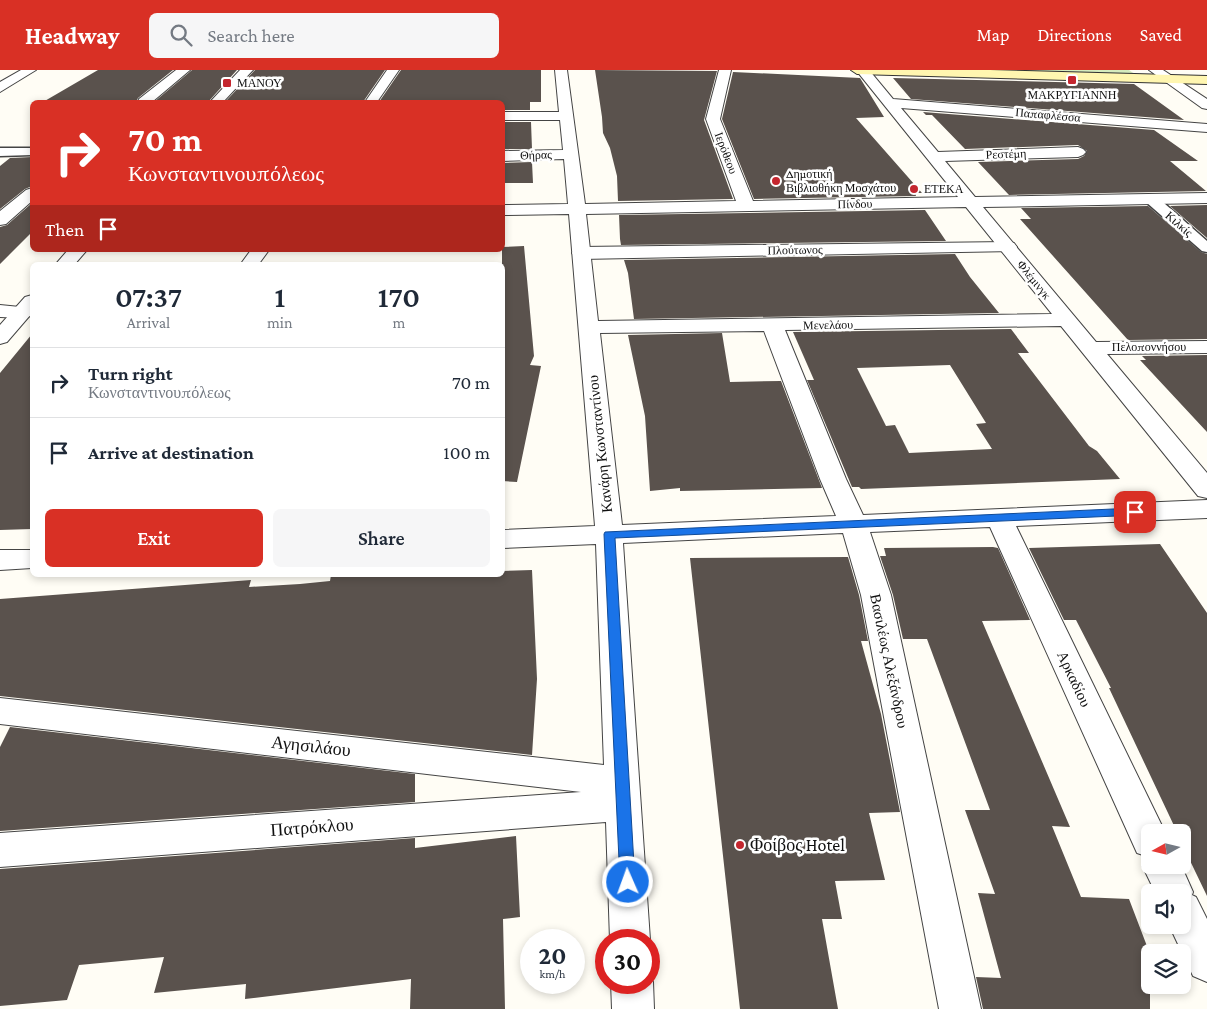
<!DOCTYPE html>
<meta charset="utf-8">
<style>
:root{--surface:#fff;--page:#f6f6f7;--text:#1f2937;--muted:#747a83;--line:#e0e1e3;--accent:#d93025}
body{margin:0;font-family:"Crimson Pro",serif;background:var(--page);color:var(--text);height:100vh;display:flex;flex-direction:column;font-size:19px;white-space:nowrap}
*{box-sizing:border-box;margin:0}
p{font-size:16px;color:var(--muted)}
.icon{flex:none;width:28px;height:28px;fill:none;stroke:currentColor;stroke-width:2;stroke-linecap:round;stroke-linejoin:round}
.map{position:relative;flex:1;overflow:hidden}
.panel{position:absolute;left:30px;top:192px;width:475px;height:315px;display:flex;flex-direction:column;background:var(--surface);border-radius:8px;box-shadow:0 2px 8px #0003}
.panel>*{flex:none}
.banner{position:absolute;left:30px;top:30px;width:475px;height:152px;border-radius:8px;box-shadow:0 2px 8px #0003;background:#d93025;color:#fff;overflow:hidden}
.needle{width:32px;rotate:262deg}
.tools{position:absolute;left:1141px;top:754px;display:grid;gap:10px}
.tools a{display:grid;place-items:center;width:50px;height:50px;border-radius:8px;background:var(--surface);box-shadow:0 2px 8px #0003;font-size:25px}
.speed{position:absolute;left:520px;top:859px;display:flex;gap:10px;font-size:25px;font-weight:700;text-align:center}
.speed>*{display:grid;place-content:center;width:65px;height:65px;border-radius:50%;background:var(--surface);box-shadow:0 2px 8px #0003;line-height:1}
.speed small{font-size:12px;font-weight:400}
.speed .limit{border:8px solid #d22;background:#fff;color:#111}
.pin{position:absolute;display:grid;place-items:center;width:42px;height:42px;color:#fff;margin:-21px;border-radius:10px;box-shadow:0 2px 8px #0006}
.me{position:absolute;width:55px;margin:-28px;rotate:358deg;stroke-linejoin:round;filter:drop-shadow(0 0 4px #0008)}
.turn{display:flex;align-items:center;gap:18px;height:105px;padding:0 15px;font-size:22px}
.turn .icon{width:65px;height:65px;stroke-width:2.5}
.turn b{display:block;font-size:35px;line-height:42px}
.then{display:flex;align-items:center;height:48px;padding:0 15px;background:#0003;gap:10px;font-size:19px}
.eta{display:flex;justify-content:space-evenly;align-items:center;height:85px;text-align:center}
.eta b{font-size:30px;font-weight:600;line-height:35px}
.primary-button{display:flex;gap:10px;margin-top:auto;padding:10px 15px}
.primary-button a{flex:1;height:58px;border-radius:8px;background:var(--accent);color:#fff;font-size:20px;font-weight:600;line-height:58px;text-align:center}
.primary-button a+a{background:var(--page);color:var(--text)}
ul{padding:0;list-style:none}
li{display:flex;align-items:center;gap:15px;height:70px;padding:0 15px;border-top:1px solid var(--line)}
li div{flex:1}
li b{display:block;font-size:19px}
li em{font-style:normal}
header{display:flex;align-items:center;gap:30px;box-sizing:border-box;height:70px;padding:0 25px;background:var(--accent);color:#fff}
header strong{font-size:24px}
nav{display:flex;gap:28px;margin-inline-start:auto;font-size:18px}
.search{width:350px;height:45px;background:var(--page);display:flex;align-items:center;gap:12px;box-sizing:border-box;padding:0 18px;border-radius:8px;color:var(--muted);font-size:19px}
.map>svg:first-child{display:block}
</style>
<header>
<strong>Headway</strong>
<div class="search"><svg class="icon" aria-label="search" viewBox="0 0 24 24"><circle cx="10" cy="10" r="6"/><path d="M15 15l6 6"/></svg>Search here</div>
<nav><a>Map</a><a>Directions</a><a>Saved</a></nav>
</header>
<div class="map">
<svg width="1207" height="939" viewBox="0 0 1207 939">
<rect width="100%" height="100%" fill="#fffdf5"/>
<!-- green -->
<path fill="#d5ebbd" d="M 979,0 L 1129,0 L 1136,5 Z"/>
<!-- building -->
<path fill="#5a524d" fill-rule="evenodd" d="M 98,0 L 173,0 L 138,28 L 136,32 L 43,32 Z
M 192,0 L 237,0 L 208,32 L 154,32 Z
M 255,0 L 385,0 L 363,32 L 225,32 Z
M 401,0 L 541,0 L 541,32 L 530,32 L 530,40 L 502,40 L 502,32 L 379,32 Z
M 595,0 L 717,1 L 704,50 L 733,129 L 618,131 L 617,106 L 610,78 L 603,63 L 602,47 Z
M 733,2 L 860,8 L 884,47 L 856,48 L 922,123 L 915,123 L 916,126 L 754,129 L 722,49 Z
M 893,8 L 1134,14 L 1184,50 L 911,29 Z
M 923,42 L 1154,60 L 1198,91 L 1170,91 L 1206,121 L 1009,125 L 978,92 L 1078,89 L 1084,86 L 1087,81 L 1078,75 L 965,79 L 932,45 L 926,45 Z
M 502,52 L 531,52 L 532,79 L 502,79 Z
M 32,87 L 32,116 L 25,119 L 0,139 L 0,96 L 10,88 Z
M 532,92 L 533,113 L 502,113 L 502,93 Z
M 32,133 L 32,162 L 0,194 L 0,157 L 7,155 Z
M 1207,135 L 1207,168 L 1170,136 Z
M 1148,136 L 1201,182 L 1207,184 L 1207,269 L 1128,270 L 1020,149 L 1031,149 L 1021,138 Z
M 925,140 L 946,171 L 621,175 L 620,169 L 619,145 Z
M 524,176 L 534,286 L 530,295 L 541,296 L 517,412 L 502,411 L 502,177 Z
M 955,184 L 970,207 L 999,243 L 634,249 L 628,203 L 624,190 Z
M 1011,259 L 1029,283 L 1018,283 L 1089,376 L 1097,381 L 1120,409 L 861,419 L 859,417 L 852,417 L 807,310 L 814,310 L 793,262 ZM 950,295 L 986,353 L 976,354 L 992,379 L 909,383 L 895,355 L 886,356 L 857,298 Z
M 722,263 L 730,312 L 781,311 L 822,418 L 680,421 L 680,418 L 650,421 L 645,346 L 628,265 Z
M 32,264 L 32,459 L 0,460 L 0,303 Z
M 1207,285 L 1207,362 L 1140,290 L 1146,290 L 1142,286 Z
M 1160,474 L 1207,543 L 1207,826 L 1182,774 L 1182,762 L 1177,762 L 1109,618 L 1111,618 L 1076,550 L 1064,550 L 1029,478 Z
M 993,477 L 998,478 L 1030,550 L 982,551 L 1070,757 L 1052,756 L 1081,827 L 1129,829 L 1150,884 L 1150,939 L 983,939 L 976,907 L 1001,908 L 978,823 L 995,824 L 965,740 L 990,740 L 927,569 L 903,569 L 893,525 L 880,486 L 886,486 L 884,478 Z
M 848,487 L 859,525 L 868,571 L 861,571 L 881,644 L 900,742 L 869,743 L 885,810 L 835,811 L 842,849 L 822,849 L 838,939 L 740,939 L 690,488 Z
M 532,500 L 537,609 L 532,685 L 0,626 L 0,529 L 251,510 L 249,517 L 300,514 L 330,511 L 331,505 L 502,505 L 502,501 Z
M 10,657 L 415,704 L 415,732 L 0,761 L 0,677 Z
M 516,766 L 520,847 L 503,849 L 505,939 L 410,939 L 411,909 L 245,929 L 246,914 L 154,923 L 164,887 L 79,895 L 67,930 L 0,936 L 0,799 L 415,768 L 415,778 Z"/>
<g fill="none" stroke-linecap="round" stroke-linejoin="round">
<defs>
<path id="service" d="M 0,78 L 32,78 L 32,85 L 0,86 Z
M 1151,125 L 1156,126 L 1207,171 L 1207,182 L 1202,181 L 1146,132 L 1145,129 L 1146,126 Z"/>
<path id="pedestrian" d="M 387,0 L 399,0 L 377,32 L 365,32 Z
M 1008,172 L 1014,173 L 1017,177 L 1014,181 L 581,189 L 575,187 L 572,183 L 575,179 L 581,177 Z
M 0,235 L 30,238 L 32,243 L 30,246 L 23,248 L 0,247 Z"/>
<path id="minor" d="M 21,0 L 36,0 L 0,22 L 0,12 Z
M 176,0 L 190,0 L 152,32 L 138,32 L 139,29 Z
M 240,0 L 253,0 L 223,32 L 210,32 Z
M 555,0 L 567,0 L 585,134 L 736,131 L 706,49 L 719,0 L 731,0 L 720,49 L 753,131 L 958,127 L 856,0 L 869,0 L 893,29 L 1207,54 L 1207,62 L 901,38 L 938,82 L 1078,77 L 1083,79 L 1086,82 L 1083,85 L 1078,87 L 945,91 L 975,127 L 1207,123 L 1207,133 L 983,137 L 1096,272 L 1207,271 L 1207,283 L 1107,284 L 1207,403 L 1207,428 L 1198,426 L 1061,256 L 785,260 L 846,409 L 863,445 L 1207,430 L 1207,448 L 1016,456 L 1165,762 L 1150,762 L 1150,795 L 1181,795 L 1193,822 L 1192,825 L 1196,827 L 1207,849 L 1207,912 L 1193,906 L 1169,855 L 1182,855 L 1182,822 L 1155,822 L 1142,795 L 1146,786 L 1137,783 L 990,457 L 870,462 L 891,525 L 981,939 L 939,939 L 861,525 L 843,463 L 623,473 L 650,870 L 649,873 L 649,870 L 610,870 L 606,752 L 0,797 L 0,763 L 581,722 L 0,654 L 0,628 L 604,695 L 596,474 L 502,478 L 502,460 L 595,456 L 569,144 L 502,145 L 502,135 L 568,134 L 564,89 L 502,91 L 502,81 L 563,80 L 560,50 L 502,50 L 502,42 L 559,42 ZM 966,137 L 1052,244 L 598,251 L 586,144 ZM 764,261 L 820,409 L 836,446 L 622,455 L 600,263 Z
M 1149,0 L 1163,0 L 1207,29 L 1207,39 L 1202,38 Z
M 32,118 L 32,131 L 6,154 L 0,155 L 0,141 L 26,120 Z
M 68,180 L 87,180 L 74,195 L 55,195 Z
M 251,180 L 269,180 L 258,195 L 240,195 Z
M 32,225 L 32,243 L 7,272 L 0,274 L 0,255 L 25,227 Z
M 0,480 L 32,480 L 32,498 L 0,500 Z
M 649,902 L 653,912 L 654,939 L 612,939 L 611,912 L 649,912 Z"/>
<path id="secondary" d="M 851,0 L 990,0 L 1207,6 L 1207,14 L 857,4 Z"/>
</defs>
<!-- service casing -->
<use href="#service" stroke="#444" stroke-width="3"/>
<!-- pedestrian casing -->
<use href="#pedestrian" stroke="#444" stroke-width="2"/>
<!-- minor casing -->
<use href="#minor" stroke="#444" stroke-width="2"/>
<!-- secondary casing -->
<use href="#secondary" stroke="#333" stroke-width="2"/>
<!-- service -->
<use href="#service" fill="#fff" fill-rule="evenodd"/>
<!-- pedestrian -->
<use href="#pedestrian" fill="#fff" fill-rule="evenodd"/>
<!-- minor -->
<use href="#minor" fill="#fff" fill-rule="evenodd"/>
<!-- secondary -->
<use href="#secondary" fill="#fff6b0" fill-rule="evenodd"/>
</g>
<!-- route -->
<path fill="#1a73e8" stroke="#114b97" d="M 1135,438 L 1139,439 L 1141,442 L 1139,445 L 615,468 L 635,812 L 633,818 L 628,820 L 622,818 L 620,812 L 604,464 L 605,462 Z"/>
<!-- markers -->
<g fill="#c4262e" stroke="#fff" stroke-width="2">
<rect x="1067" y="5" width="10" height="10" rx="2.5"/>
<rect x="222" y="8" width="10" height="10" rx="2.5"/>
<circle cx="776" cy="111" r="5"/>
<circle cx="914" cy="119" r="5"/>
<circle cx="740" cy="775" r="5"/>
</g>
<g text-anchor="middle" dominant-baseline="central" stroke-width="5" stroke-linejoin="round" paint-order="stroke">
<!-- far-poi labels -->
<g font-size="12" fill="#111" stroke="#fff" text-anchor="start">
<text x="237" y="13">ΜΑΝΟΥ</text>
<text x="1072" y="25" text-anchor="middle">ΜΑΚΡΥΓΙΑΝΝΗ</text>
<text x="786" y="104">Δημοτική<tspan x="786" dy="14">Βιβλιοθήκη Μοσχάτου</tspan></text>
<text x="924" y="119">ΕΤΕΚΑ</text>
</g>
<!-- far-street labels -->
<g font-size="12" fill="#111" stroke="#fff">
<text transform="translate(1048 45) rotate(5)">Παπαφλέσσα</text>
<text transform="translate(726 83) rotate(69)">Ιερόθεου</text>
<text transform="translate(1006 84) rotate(-2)">Ρεστέμη</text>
<text transform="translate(536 85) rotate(-2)">Θήρας</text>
<text transform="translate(855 134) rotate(-1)">Πίνδου</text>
<text transform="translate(1179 154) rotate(41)">Κιλκίς</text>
<text transform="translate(795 180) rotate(-1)">Πλούτωνος</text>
<text transform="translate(1034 210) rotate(51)">Φλέμινγκ</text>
<text transform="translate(828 255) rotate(-1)">Μενελάου</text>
<text x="1149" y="277">Πελοποννήσου</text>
</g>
<!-- street labels -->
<g font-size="15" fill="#111" stroke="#fff">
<text transform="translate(600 374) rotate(-96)">Κανάρη Κωνσταντίνου</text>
<text transform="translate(889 591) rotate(78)">Βασιλέως Αλεξάνδρου</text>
<text transform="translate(1074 609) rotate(65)">Αρκαδίου</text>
</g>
<!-- near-street labels -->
<g font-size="18" fill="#111" stroke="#fff">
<text transform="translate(311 676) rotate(6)">Αγησιλάου</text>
<text transform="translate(312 757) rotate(-4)">Πατρόκλου</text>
</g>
<!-- near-poi labels -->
<g font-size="18" fill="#111" stroke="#fff" text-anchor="start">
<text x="750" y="775">Φοίβος Hotel</text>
</g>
</g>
</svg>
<div class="tools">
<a><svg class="needle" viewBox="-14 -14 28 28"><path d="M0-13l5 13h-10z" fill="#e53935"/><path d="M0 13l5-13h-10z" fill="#747a83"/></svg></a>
<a><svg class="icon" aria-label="sound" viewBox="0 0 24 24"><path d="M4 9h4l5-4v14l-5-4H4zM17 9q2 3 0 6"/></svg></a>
<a><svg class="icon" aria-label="layers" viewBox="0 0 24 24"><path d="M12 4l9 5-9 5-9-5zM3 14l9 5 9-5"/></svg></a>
</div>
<div class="speed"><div>20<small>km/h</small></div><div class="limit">30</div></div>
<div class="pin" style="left:1135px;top:442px;background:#d93025"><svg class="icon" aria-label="arrive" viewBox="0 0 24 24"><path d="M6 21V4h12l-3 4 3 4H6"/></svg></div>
<svg class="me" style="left:628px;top:812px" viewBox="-20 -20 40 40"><circle r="17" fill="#1a73e8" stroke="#fff" stroke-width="3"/><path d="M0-11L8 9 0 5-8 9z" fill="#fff"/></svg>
<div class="banner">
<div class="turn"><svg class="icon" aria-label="right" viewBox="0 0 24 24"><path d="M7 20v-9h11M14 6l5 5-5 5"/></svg><div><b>70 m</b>Κωνσταντινουπόλεως</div></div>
<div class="then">Then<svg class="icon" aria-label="arrive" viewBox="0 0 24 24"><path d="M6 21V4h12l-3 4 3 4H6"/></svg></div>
</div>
<section class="panel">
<div class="eta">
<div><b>07:37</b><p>Arrival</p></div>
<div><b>1</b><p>min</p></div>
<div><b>170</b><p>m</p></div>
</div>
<ul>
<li><svg class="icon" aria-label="right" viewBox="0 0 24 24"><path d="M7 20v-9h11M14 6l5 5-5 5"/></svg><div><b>Turn right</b><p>Κωνσταντινουπόλεως</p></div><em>70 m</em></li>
<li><svg class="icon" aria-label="arrive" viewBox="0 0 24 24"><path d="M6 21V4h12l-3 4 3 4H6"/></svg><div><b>Arrive at destination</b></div><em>100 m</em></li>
</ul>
<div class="primary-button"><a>Exit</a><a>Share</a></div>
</section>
</div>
